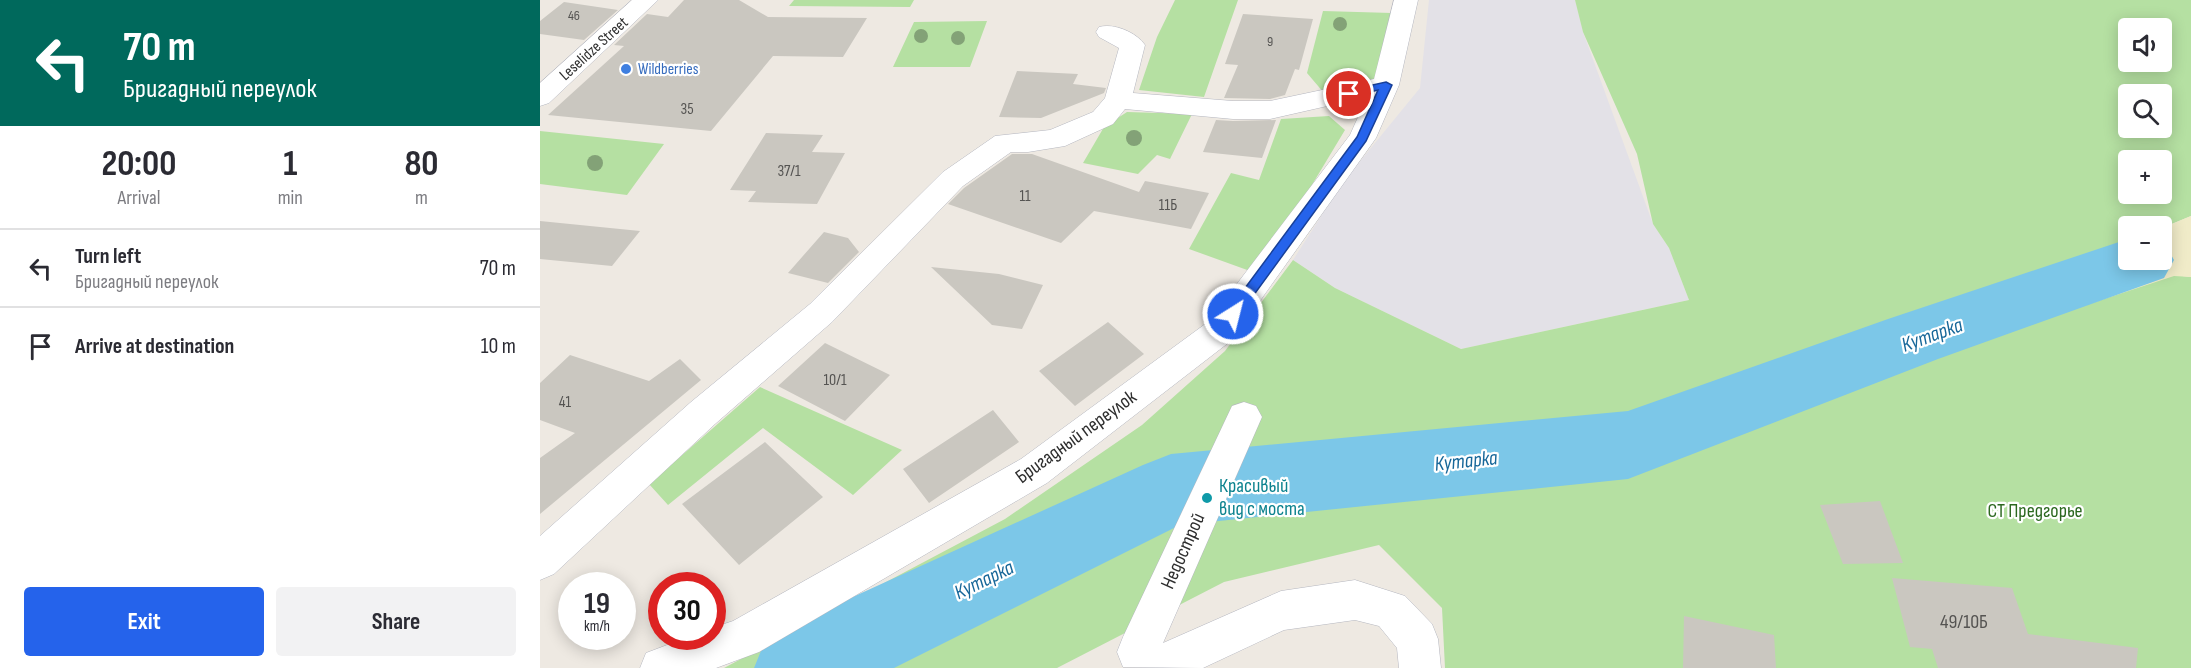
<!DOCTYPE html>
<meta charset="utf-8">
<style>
:root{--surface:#fff;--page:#f2f2f3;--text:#2b2b33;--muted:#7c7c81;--line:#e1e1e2;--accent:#2563eb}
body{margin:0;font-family:"Sofia Sans Condensed",sans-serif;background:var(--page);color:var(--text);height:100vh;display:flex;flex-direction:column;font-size:22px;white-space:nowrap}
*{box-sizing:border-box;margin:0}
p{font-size:20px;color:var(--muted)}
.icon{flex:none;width:33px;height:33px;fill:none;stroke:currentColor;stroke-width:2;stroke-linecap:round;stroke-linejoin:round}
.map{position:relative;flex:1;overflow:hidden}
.drawer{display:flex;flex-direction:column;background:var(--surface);width:540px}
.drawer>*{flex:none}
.hud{background:#00695c;color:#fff;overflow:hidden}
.buttons{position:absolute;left:1578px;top:18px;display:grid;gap:12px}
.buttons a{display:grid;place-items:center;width:54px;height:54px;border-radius:6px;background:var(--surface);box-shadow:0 3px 15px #0003;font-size:30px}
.speed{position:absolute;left:18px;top:572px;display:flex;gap:12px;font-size:30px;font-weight:700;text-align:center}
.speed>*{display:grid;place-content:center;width:78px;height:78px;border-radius:50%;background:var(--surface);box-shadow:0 3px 15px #0003;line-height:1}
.speed small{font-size:15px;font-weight:400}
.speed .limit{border:9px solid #d22;background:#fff;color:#111}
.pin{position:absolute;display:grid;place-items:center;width:51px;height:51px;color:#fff;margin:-26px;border:3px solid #fff;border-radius:50%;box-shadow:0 2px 6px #0007}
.me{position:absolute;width:66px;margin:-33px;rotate:36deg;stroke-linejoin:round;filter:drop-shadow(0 0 4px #0008)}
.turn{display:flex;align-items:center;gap:21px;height:126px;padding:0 24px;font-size:27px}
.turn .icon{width:78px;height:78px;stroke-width:2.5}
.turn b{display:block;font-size:42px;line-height:51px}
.eta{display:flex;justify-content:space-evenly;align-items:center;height:102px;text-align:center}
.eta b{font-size:36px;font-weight:700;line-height:42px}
.cta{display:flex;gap:12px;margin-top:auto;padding:12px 24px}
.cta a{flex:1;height:69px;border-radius:6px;background:var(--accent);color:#fff;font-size:24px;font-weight:700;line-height:69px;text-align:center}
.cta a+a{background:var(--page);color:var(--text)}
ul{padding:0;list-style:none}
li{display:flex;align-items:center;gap:18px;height:78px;padding:0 24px;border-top:2px solid var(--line)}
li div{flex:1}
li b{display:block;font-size:22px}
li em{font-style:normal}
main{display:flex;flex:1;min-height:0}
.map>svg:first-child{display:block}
</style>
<main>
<section class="drawer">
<div class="hud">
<div class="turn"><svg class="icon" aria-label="left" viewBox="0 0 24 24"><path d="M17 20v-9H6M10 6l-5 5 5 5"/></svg><div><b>70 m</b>Бригадный переулок</div></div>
</div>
<div class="eta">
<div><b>20:00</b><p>Arrival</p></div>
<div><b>1</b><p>min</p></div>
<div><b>80</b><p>m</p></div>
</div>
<ul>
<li><svg class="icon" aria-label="left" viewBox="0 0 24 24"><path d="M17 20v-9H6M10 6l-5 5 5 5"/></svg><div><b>Turn left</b><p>Бригадный переулок</p></div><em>70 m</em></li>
<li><svg class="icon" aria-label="arrive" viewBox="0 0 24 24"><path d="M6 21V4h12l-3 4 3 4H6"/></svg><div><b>Arrive at destination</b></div><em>10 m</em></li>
</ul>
<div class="cta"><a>Exit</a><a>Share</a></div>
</section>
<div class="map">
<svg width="1651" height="668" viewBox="0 0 1651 668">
<rect width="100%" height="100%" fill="#eee9e2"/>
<!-- industrial -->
<path fill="#e3e1e7" d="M 889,0 L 1035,0 L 1043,32 L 1113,224 L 1129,248 L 1149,300 L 921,349 L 795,288 L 753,260 L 803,182 L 880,88 Z"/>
<!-- green -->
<path fill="#b5e0a2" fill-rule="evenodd" d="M 254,0 L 374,0 L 370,7 L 249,6 Z
M 635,0 L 698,0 L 664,97 L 599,90 L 617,37 Z
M 1035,0 L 1651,0 L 1651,216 L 1622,228 L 1588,226 L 1588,240 L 1083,422 L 935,428 L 743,454 L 649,455 L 553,508 L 235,668 L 184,668 L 465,519 L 602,425 L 685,351 L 753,260 L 795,288 L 921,349 L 1149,300 L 1129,248 L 1113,224 L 1097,154 L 1043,32 ZM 1588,28 L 1622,28 L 1622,62 L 1588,62 ZM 1588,94 L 1622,94 L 1622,128 L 1588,128 ZM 1588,160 L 1622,160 L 1622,194 L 1588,194 Z
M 783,11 L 852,13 L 838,81 L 784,93 L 767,73 Z
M 447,21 L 430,67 L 353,67 L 374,22 Z
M 587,112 L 652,114 L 630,159 L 617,155 L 598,174 L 543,163 L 564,127 Z
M 789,116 L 805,130 L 737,243 L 710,271 L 649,249 L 691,173 L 719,180 L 741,119 Z
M 0,131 L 124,144 L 87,195 L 0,184 Z
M 1634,275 L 1651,277 L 1651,668 L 905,668 L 902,608 L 839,545 L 684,582 L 517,668 L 333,668 L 609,532 L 708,510 L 1084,457 Z
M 220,387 L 362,450 L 313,495 L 223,428 L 128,505 L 109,484 Z"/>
<!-- sand -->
<path fill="#f0ebc8" d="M 1651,216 L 1651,277 L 1634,276 L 1084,457 L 708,510 L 609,532 L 333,668 L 235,668 L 553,509 L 649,455 L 743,454 L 935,428 L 1083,422 L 1588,240 L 1588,260 L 1622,260 L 1622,228 Z"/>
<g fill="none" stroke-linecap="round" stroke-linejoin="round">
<!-- river -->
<path fill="#7cc7e8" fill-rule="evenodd" d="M 1588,239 L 1588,260 L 1622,260 L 1622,242 L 1624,242 L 1634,260 L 1624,278 L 1398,359 L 1088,479 L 640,525 L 354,668 L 214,668 L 227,636 L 603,465 L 631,454 L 1088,411 L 1348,319 Z"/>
</g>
<!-- building -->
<path fill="#cac7c0" d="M 144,0 L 199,0 L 228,17 L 327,18 L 303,57 L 233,56 L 171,131 L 8,115 L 84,46 L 74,45 L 107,14 L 128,17 Z
M 24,2 L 78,10 L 44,40 L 0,34 L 0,21 Z
M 703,14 L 773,19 L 759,70 L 755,69 L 745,95 L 730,99 L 684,98 L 698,65 L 685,64 Z
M 477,71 L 538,74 L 533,84 L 566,88 L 564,93 L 501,118 L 459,117 Z
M 676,120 L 693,121 L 736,120 L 722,158 L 663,152 Z
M 226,133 L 283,135 L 272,152 L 305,153 L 277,204 L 208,202 L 216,191 L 190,190 Z
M 472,154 L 492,154 L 599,192 L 605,181 L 669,193 L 651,229 L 554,211 L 521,243 L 408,204 L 424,188 Z
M 0,221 L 100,231 L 72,266 L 0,259 Z
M 284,232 L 308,238 L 319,252 L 288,283 L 248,273 Z
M 391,267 L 459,274 L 503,285 L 482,329 L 452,325 Z
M 568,322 L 604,354 L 535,406 L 499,371 Z
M 285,343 L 350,375 L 305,421 L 238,386 Z
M 30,355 L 109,381 L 140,359 L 161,380 L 0,514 L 0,458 L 35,433 L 0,420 L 0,383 Z
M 453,410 L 479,442 L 389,503 L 363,469 Z
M 225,442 L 283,497 L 199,565 L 142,504 Z
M 1340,501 L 1363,563 L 1303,564 L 1280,505 Z
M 1352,578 L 1472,588 L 1488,634 L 1598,648 L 1596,668 L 1398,668 L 1392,649 L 1370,647 Z
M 1144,616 L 1234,635 L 1236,668 L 1143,668 Z"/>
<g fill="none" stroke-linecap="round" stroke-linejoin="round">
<defs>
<path id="minor" d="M 92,0 L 118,0 L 9,103 L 0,106 L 0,83 Z
M 854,0 L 878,0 L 859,85 L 836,138 L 692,340 L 507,483 L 219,652 L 176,668 L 100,668 L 106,653 L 151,636 L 172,636 L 172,628 L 193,621 L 481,459 L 668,322 L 810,135 L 827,97 L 730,119 L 693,119 L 585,109 L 573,124 L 525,146 L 488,152 L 471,152 L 423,186 L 292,322 L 175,424 L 14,574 L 0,580 L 0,536 L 151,402 L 270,304 L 403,172 L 455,136 L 510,130 L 553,112 L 565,98 L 579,48 L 559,37 L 556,32 L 559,27 C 574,23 596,32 605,45 L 593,93 L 693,101 L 730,101 L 834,79 Z
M 704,402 L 716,406 L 722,417 L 623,643 L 741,591 L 815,580 L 865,596 L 892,624 L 898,639 L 901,668 L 859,668 L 857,648 L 839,626 L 815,620 L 744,630 L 663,668 L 583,667 L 577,652 L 583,637 L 692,406 Z"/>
</defs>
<!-- minor casing -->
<use href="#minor" stroke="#b5b7c0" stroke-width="1"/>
<!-- minor -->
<use href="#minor" fill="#fff" fill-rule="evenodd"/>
</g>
<!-- trees -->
<g fill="#83a277">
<circle cx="800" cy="24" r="7"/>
<circle cx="381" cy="36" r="7"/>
<circle cx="418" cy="38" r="7"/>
<circle cx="594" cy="138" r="8"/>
<circle cx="55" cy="163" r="8"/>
</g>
<!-- route -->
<path fill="#2563eb" stroke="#184099" stroke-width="1.5" d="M 846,82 L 852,85 L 826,141 L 697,318 L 688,318 L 686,314 L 688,311 L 817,137 L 838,90 L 809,97 L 805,96 L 805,91 Z"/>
<!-- markers -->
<circle fill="#3f7fe0" stroke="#fff" stroke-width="2" cx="86" cy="69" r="6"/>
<circle fill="#0f9aa8" stroke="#fff" stroke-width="2" cx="667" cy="498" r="6"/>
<g text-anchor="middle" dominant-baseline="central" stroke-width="4.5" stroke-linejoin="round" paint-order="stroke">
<!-- far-number labels -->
<g font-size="14" fill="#555452">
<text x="34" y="15">46</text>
<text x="730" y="41">9</text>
</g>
<!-- far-street labels -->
<g font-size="16" fill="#2e2e2e" stroke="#fff">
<text transform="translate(54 49) rotate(-42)">Leselidze Street</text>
</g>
<!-- far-shop labels -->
<g font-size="16" fill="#366cbe" stroke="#fff" text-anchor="start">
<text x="98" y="69">Wildberries</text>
</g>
<!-- number labels -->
<g font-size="16" fill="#555452">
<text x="147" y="109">35</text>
<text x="249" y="171">37/1</text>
<text x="485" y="196">11</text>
<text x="628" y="205">11Б</text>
<text x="295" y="380">10/1</text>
<text x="25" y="402">41</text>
</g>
<!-- street labels -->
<g font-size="20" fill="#2e2e2e" stroke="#fff">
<text transform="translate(536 437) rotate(-36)">Бригадный переулок</text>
<text transform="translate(643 551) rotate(-66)">Недострой</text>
</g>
<!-- culture labels -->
<g font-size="20" fill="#0d838f" stroke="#fff" text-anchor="start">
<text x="679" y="486">Красивый<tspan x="679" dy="23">вид с моста</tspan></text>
</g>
<!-- park labels -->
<g font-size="20" fill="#2c6820" stroke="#fff">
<text x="1495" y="511">СТ Предгорье</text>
</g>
<!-- near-number labels -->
<g font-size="20" fill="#555452">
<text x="1424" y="622">49/10Б</text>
</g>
<!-- water labels -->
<g font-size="21" font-style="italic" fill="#176799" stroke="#fff">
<text transform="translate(1392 335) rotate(-20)">Кутарка</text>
<text transform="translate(926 461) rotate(-6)">Кутарка</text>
<text transform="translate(444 580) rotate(-26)">Кутарка</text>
</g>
</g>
</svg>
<div class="buttons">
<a><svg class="icon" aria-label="sound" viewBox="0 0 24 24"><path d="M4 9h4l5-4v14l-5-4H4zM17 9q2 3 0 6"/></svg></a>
<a><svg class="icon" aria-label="search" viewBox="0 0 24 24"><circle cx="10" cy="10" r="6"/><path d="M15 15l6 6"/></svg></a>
<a>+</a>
<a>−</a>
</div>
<div class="speed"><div>19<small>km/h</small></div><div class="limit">30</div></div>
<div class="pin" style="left:809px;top:94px;background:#d93025"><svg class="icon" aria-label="arrive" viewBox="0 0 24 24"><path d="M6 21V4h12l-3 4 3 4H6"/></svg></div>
<svg class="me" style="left:693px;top:314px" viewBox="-20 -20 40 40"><circle r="17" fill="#2563eb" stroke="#fff" stroke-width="3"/><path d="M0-11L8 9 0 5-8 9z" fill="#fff"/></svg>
</div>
</main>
